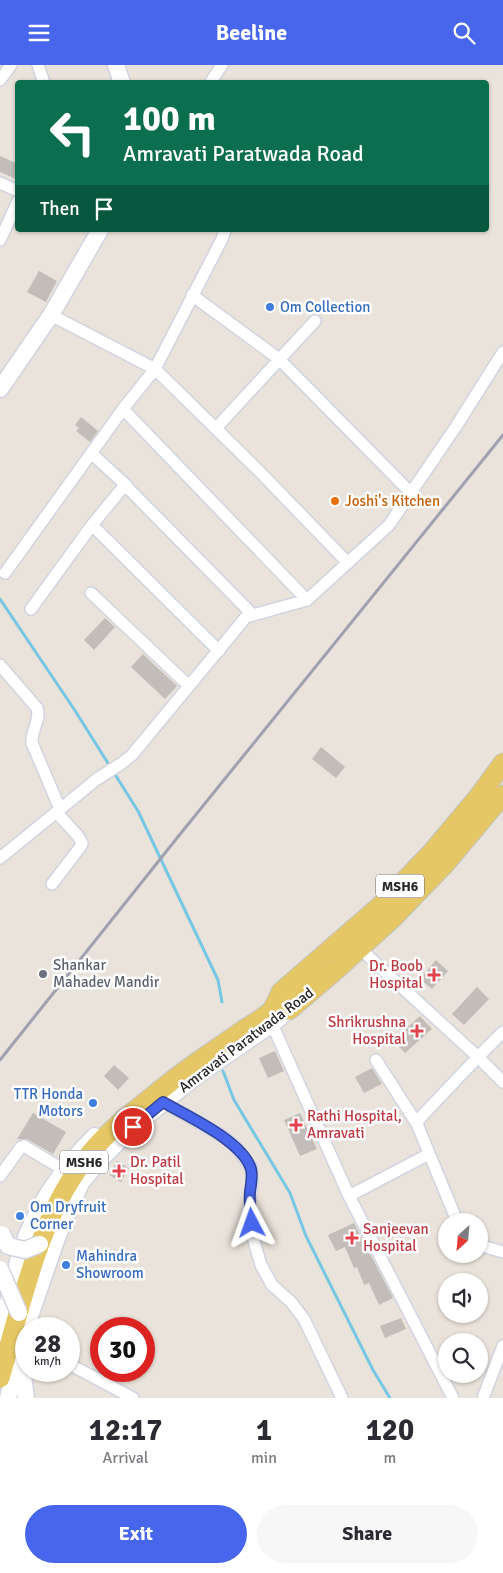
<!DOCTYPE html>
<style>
:root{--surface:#fff;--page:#f7f7f7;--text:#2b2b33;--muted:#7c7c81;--accent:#4766eb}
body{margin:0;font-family:Signika,sans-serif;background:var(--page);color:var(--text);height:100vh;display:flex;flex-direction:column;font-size:19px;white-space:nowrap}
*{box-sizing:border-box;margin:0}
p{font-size:16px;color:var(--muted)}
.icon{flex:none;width:28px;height:28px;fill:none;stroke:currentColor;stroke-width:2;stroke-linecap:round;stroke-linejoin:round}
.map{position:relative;height:1333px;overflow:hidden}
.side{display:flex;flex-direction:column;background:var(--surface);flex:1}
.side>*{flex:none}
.hud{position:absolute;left:15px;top:15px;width:474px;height:152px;border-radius:5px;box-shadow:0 1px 4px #0004;background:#0b6e4f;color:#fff;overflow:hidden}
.needle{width:32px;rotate:206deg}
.buttons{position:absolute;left:438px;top:1148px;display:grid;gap:10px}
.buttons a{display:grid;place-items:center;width:50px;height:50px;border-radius:50%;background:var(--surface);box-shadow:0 1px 4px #0004;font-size:25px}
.speed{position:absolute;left:15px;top:1252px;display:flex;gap:10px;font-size:25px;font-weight:700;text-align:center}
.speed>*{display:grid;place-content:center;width:65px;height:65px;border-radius:50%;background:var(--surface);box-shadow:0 1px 4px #0004;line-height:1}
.speed small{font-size:12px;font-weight:400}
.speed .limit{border:8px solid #d22;background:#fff;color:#111}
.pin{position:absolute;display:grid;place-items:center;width:42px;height:42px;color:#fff;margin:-21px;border:2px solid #fff;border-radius:50%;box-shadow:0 1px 5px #0007}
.me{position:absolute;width:55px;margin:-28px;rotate:356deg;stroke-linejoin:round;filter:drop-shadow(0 0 4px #0008)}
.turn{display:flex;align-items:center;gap:18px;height:105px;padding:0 25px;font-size:22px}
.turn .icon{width:65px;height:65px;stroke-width:2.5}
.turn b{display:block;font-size:35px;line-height:42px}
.then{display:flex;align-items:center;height:48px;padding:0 25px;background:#0003;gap:10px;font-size:19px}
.eta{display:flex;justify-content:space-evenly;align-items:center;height:85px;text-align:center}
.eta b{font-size:30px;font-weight:700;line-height:35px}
.cta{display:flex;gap:10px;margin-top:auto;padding:10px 25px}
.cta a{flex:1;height:58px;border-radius:30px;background:var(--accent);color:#fff;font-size:20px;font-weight:700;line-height:58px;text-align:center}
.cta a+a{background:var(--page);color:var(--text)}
header{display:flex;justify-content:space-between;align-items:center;height:65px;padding:0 25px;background:var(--accent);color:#fff;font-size:22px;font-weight:700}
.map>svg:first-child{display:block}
</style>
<header><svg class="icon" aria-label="menu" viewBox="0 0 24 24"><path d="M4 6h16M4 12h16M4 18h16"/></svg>Beeline<svg class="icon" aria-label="search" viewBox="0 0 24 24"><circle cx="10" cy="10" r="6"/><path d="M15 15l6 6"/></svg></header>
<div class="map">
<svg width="503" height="1333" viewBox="0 0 503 1333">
<rect width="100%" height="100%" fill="#eae3db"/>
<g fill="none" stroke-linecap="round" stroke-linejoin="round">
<!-- stream -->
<path stroke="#76c7e4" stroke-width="3" d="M 0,534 L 74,644 L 138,746 L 218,915 L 222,937
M 223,1006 L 234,1035 L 290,1128 L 306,1171 L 373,1305 L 390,1333"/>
</g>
<!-- building -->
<path fill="#c2bdb8" d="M 0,91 L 18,99 L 18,115 L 0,107 Z
M 39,206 L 57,216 L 46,237 L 27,227 Z
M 81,352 L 98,366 L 90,377 L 76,366 L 79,363 L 75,360 Z
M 105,553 L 115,562 L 94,585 L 84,575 Z
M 143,589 L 177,621 L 165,634 L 131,602 Z
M 321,682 L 345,702 L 336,713 L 312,694 Z
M 436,895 L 448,906 L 432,924 L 420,914 Z
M 477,922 L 489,934 L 464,960 L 452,949 Z
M 420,951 L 432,964 L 405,988 L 393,975 Z
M 275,986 L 284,1006 L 268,1013 L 259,993 Z
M 114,1000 L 129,1013 L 118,1025 L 104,1011 Z
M 372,1003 L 382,1019 L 364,1028 L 355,1012 Z
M 33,1048 L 66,1067 L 53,1089 L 27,1074 L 17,1074 Z
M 300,1048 L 317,1084 L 300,1091 L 284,1055 Z
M 117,1096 L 129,1103 L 121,1117 L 109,1110 Z
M 354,1158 L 393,1233 L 379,1240 L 369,1218 L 364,1220 L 357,1202 L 354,1203 L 345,1182 L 336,1186 L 328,1170 Z
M 401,1253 L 406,1264 L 385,1273 L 380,1261 Z"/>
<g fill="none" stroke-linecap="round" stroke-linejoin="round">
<defs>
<path id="street" d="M 38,0 L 44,18
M 0,15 L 11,0
M 210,18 L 222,0
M 0,118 L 18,126
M 0,175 L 18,136
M 192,230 L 279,294 L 411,428
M 51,250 L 155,304 L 260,407 L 348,498
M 123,344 L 307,535
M 216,363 L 315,256
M 91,388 L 127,421
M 92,460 L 219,586
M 5,508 L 123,344 L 155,304 L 222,174 L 225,165
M 91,528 L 189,621
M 31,544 L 92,460 L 124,421 L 126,421 L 253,550
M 0,600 L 37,643 C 41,655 31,665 32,678 L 60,744
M 0,793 L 97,714 L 122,698 L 132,690 L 246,552 L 307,535 L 389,460 L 457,360 L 503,287
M 52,819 L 81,781 L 82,778 L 78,771 L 56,747
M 356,880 L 478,992 L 503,1017
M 272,959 L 349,1131 L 453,1333
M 376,995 L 417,1059
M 163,1037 L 221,1070 L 235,1081 L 251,1102 L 252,1115 L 250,1139 L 254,1176 L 261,1200 L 272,1220 L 291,1237 L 304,1254 L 342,1333
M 0,1111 L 21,1082 L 24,1081 L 64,1105
M 349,1131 L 429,1089
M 457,1156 L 417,1059 L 420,1053 L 478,992 L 503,967
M 479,1180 L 503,1187
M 69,1299 L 133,1333
M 483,1333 L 503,1281"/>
<path id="secondary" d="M 116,0 L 122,18
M 0,324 L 51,250 L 100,165
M 0,1268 C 8,1242 12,1216 20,1190 C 33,1145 62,1103 95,1071
M 21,1296 L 26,1333
M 8,1333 L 22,1274 L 58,1170 L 81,1118 L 99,1096 L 133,1062 L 195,1012 L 272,959 L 289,945"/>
<path id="primary" d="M 271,946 L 289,945 L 337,904 L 394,852 L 445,799 L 503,730
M 0,1313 C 23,1236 38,1150 91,1087 C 113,1061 142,1040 168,1019 C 191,1000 217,984 242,966 C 251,960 262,954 270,947 C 275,942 278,933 281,927 L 379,842 L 432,787 L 479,731 L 503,698"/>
</defs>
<!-- street casing -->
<use href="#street" stroke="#d1d4e0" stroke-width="14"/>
<!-- secondary casing -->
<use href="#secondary" stroke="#d1d4e0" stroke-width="19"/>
<!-- primary casing -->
<use href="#primary" stroke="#c3c3c3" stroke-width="21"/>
<!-- street -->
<use href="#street" stroke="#fff" stroke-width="11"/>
<!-- secondary -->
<use href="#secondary" stroke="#fff" stroke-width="16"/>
<!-- primary -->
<use href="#primary" stroke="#e5c765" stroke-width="19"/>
<!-- rail -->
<path stroke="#9fa1b1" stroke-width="3" d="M 0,995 L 177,773 L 503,370"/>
<defs>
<path id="secondary-bridge" d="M 2,1169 L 8,1181 L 25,1185 L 40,1179
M 0,1204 L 19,1248"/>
</defs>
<!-- secondary-bridge casing -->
<use href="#secondary-bridge" stroke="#d1d4e0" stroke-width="19" stroke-linecap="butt"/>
<!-- secondary-bridge -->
<use href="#secondary-bridge" stroke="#fff" stroke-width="16"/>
</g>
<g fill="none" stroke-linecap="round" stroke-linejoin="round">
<defs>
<path id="route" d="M 133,1062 L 163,1037 C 187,1051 243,1076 251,1104 C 253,1111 251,1119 250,1127 C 249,1137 251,1147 252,1158"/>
</defs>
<!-- route casing -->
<use href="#route" stroke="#2e4299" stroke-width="12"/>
<!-- route -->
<use href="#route" stroke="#4766eb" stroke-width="9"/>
</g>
<!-- markers -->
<g fill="#3f7fe0" stroke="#fff" stroke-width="2">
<circle cx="270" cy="242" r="5"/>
<circle cx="93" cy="1038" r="5"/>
<circle cx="20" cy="1151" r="5"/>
<circle cx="66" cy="1200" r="5"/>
</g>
<circle fill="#e8710a" stroke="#fff" stroke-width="2" cx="335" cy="436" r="5"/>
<circle fill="#6b7280" stroke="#fff" stroke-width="2" cx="43" cy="909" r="5"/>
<g fill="#e0444e" stroke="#fff" stroke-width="2">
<path d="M431.5 902.5h5v5h5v5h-5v5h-5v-5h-5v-5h5z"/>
<path d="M414.5 958.5h5v5h5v5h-5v5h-5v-5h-5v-5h5z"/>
<path d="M293.5 1052.5h5v5h5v5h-5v5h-5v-5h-5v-5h5z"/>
<path d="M116.5 1098.5h5v5h5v5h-5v5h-5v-5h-5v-5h5z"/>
<path d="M349.5 1165.5h5v5h5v5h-5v5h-5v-5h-5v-5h5z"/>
</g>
<g text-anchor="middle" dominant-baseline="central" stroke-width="5" stroke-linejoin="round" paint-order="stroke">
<!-- shield labels -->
<g fill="#fff" stroke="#686868" stroke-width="1">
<rect x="376" y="809.5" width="48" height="23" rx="4"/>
<rect x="60" y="1085.5" width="48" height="23" rx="4"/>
</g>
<g font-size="14" font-weight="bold" fill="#282828">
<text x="400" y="821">MSH6</text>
<text x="84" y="1097">MSH6</text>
</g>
<!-- shop labels -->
<g font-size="15" fill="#366cbe" stroke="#fff" text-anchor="start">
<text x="280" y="242">Om Collection</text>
<text x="83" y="1029" text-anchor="end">TTR Honda<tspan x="83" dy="17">Motors</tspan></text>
<text x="30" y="1142">Om Dryfruit<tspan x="30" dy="17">Corner</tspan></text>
<text x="76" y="1191">Mahindra<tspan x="76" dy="17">Showroom</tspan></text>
</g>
<!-- food labels -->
<g font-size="15" fill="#c56008" stroke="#fff" text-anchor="start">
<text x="345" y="436">Joshi's Kitchen</text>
</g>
<!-- worship labels -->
<g font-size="15" fill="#5b616d" stroke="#fff" text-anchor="start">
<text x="53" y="900">Shankar<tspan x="53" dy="17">Mahadev Mandir</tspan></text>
</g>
<!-- health labels -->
<g font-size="15" fill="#be3a42" stroke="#fff" text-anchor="start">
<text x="423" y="901" text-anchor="end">Dr. Boob<tspan x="423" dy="17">Hospital</tspan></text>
<text x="406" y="957" text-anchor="end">Shrikrushna<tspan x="406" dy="17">Hospital</tspan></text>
<text x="307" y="1051">Rathi Hospital,<tspan x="307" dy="17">Amravati</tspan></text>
<text x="130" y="1097">Dr. Patil<tspan x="130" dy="17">Hospital</tspan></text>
<text x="363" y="1164">Sanjeevan<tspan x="363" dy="17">Hospital</tspan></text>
</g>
<!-- street labels -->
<g font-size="15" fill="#282828" stroke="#fff">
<text transform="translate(246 975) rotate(-37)">Amravati Paratwada Road</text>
</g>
</g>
</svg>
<div class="buttons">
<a><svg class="needle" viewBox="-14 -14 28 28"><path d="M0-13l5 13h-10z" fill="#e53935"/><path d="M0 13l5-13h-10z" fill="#7c7c81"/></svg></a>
<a><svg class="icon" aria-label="sound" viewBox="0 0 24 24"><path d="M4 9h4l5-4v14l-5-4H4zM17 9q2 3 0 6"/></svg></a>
<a><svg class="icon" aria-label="search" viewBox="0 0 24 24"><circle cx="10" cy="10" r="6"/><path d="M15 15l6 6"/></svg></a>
</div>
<div class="speed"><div>28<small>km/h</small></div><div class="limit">30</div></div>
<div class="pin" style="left:133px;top:1062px;background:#d93025"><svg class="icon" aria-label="arrive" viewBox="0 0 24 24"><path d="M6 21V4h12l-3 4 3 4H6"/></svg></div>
<svg class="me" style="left:252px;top:1158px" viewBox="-20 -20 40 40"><path d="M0-17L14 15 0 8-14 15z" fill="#4766eb" stroke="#fff" stroke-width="4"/></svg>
<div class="hud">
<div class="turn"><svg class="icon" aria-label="left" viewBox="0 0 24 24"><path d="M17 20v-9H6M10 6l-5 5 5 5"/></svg><div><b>100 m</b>Amravati Paratwada Road</div></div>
<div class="then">Then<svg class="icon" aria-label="arrive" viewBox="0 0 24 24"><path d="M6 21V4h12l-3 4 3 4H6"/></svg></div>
</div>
</div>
<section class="side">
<div class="eta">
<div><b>12:17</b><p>Arrival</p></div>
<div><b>1</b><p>min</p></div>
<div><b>120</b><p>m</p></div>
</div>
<div class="cta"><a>Exit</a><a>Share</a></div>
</section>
